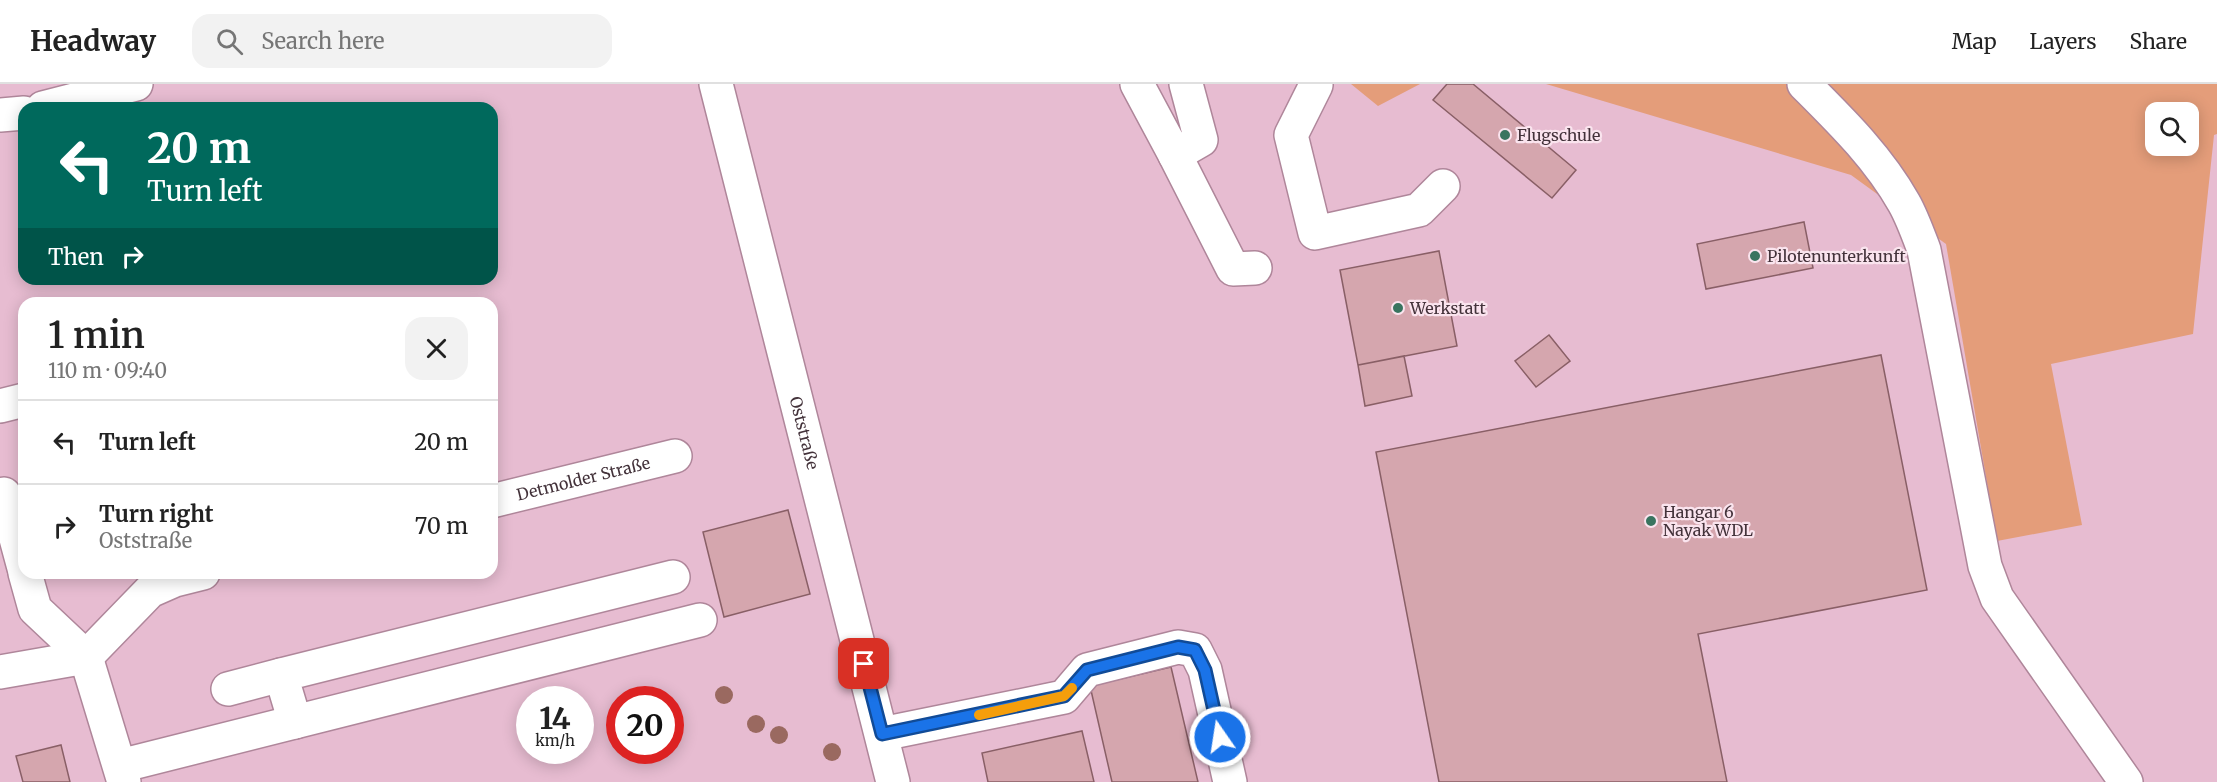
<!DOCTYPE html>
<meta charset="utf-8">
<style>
:root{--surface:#fff;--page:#f2f2f2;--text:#222;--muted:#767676;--line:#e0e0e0}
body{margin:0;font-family:Merriweather,serif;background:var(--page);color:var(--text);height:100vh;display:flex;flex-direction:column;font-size:22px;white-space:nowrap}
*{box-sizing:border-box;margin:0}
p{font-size:20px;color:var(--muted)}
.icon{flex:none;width:33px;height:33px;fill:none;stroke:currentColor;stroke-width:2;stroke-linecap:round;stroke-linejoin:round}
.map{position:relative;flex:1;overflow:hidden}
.sheet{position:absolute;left:18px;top:213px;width:480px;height:282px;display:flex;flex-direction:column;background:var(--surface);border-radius:18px;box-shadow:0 3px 15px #0003}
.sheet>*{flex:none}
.hud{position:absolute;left:18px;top:18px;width:480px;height:183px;border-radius:18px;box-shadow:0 3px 15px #0003;background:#00695c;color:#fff;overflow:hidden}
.controls{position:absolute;left:2145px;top:18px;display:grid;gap:12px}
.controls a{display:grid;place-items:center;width:54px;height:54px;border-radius:12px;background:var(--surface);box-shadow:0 3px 15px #0003;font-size:30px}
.speed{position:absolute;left:516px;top:602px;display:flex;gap:12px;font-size:30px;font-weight:700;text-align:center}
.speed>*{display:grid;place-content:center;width:78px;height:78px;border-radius:50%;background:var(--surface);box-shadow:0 3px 15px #0003;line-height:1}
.speed small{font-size:15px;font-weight:400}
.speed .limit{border:9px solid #d22;background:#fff;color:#111}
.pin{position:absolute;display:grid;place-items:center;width:51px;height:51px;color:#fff;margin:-26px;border-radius:12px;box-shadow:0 3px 9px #0006}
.me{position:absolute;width:66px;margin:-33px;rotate:347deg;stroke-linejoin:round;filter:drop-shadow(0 0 4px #0008)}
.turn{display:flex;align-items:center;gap:21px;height:126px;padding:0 30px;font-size:27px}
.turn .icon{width:78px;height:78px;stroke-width:2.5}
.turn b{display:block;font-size:42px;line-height:51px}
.then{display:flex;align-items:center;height:57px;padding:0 30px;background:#0003;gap:12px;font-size:22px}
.round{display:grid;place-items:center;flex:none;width:63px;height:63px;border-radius:18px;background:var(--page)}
.head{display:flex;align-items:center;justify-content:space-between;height:102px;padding:0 30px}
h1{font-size:36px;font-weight:600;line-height:45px}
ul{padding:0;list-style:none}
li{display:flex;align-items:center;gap:18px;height:84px;padding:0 30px;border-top:2px solid var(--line)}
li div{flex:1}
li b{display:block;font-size:22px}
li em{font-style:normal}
header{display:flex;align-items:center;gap:36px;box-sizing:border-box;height:84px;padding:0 30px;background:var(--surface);border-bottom:2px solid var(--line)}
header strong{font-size:28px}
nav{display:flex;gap:33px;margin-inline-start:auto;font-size:21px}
.search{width:420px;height:54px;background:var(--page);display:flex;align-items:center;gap:15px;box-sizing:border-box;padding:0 21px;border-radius:18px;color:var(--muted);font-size:22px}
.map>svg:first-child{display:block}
</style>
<header>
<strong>Headway</strong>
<div class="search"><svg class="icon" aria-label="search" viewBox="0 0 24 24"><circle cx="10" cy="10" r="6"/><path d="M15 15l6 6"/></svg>Search here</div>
<nav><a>Map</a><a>Layers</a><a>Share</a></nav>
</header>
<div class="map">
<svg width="2217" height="698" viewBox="0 0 2217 698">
<rect width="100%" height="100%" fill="#e7bcd1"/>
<!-- green -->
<path fill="#e49d7a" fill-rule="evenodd" d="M 1351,0 L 1420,0 L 1378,22 Z
M 1546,0 L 2217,0 L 2217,50 L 2214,51 L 2193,250 L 2051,280 L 2082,441 L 1997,457 L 1946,160 L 1851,91 ZM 2156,28 L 2188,28 L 2188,62 L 2156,62 Z"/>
<!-- building -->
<path fill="#d5a6ae" stroke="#895f66" stroke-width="1.5" d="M 1447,0 L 1473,0 L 1576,86 L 1552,114 L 1433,16 Z
M 1804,138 L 1813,184 L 1706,205 L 1697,160 Z
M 1439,167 L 1457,262 L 1358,281 L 1340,186 Z
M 1549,251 L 1570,277 L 1536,303 L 1515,277 Z
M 1881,271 L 1927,506 L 1698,550 L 1727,698 L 1439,698 L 1376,368 Z
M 1404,272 L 1412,312 L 1365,322 L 1358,281 Z
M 788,426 L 810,510 L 724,533 L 703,448 Z
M 1171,583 L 1198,698 L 1112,698 L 1090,602 Z
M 1082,647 L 1094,698 L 988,698 L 982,669 Z
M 61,661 L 70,698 L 23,698 L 16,672 Z"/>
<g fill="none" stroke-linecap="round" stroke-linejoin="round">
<defs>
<g id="minor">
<path id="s1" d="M 716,0 L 893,698"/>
<path d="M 1137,0 L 1175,71"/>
<path d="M 1186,0 L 1201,56 L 1175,71 L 1233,185 L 1255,184"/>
<path d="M 1804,0 C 1841,37 1878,73 1904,119 C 1912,133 1918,150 1924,166 L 1985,482 L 1997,514 L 2126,698"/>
<path d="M 1316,1 L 1291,51 L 1315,149 L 1419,126 L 1443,102"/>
<path d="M 43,24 L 136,0"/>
<path d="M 0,31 L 24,29"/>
<path d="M 0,322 L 24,316"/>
<path d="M 4,410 L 24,484"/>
<path id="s2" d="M 492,417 L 675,372"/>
<path d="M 25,489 L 35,525 L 86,573 L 124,698"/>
<path d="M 0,588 L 86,573 L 150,507 L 175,496 L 203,489"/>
<path d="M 228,605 L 281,591"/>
<path d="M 295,638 L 281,591 L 673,493"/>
<path d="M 882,650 L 1064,613 L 1087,586 L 1178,563 L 1195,566 L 1205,586 L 1230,698"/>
<path d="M 120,682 L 700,536"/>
</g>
</defs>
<!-- minor casing -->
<use href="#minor" stroke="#af869a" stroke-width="36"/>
<!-- minor -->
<use href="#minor" stroke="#fff" stroke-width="33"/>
</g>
<!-- trees -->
<g fill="#9a6960">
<circle cx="724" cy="611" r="9"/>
<circle cx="756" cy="640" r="9"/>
<circle cx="779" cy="651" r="9"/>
<circle cx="832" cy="668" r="9"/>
</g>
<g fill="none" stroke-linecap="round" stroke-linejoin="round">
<defs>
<path id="route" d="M 864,580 L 882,650 L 1064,612 L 1087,586 L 1178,563 L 1195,566 L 1205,586 L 1220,653"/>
</defs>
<!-- route casing -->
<use href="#route" stroke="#114b97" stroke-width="15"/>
<!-- route -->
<use href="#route" stroke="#1a73e8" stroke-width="10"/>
<!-- slow -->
<path stroke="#f59e0b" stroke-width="10" d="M 979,631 L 1064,612 L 1072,604"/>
</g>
<!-- markers -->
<g fill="#39745f" stroke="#fae4ee" stroke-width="2">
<circle cx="1505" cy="51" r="6"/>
<circle cx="1755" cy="172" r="6"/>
<circle cx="1398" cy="224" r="6"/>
<circle cx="1651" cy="437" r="6"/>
</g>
<g text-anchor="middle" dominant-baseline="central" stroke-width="4.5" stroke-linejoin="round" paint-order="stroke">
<!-- poi labels -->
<g font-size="16" fill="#43323a" stroke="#fae4ee" text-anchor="start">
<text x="1517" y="51">Flugschule</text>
<text x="1767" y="172">Pilotenunterkunft</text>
<text x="1410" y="224">Werkstatt</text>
<text x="1663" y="428">Hangar 6<tspan x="1663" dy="18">Nayak WDL</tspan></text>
</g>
<!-- street labels -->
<g font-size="16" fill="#43323a" stroke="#fae4ee">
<text stroke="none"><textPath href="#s1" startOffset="360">Oststraße</textPath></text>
<text stroke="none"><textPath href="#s2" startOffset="94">Detmolder Straße</textPath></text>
</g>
</g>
</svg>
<div class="controls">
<a><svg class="icon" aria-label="search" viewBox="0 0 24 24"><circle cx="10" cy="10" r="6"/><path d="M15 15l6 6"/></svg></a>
</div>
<div class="speed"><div>14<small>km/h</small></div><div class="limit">20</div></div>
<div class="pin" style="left:864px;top:580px;background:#d93025"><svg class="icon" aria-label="arrive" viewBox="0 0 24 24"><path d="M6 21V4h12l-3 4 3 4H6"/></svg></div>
<svg class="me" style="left:1220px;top:653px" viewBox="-20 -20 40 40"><circle r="17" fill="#1a73e8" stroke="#fff" stroke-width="3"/><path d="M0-11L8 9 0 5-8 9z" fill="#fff"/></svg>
<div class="hud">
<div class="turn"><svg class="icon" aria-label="left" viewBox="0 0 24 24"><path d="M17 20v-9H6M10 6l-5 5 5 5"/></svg><div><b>20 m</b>Turn left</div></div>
<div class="then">Then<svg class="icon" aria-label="right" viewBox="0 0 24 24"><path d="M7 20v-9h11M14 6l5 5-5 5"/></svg></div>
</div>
<section class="sheet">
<div class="head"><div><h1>1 min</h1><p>110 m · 09:40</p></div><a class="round"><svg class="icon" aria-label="close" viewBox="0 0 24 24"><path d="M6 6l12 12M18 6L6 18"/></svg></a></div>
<ul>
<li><svg class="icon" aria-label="left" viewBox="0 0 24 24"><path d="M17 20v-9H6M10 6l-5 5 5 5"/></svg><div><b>Turn left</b></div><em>20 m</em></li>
<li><svg class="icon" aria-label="right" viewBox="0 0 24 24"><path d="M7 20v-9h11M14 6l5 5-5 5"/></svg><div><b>Turn right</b><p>Oststraße</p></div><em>70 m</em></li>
</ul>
</section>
</div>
